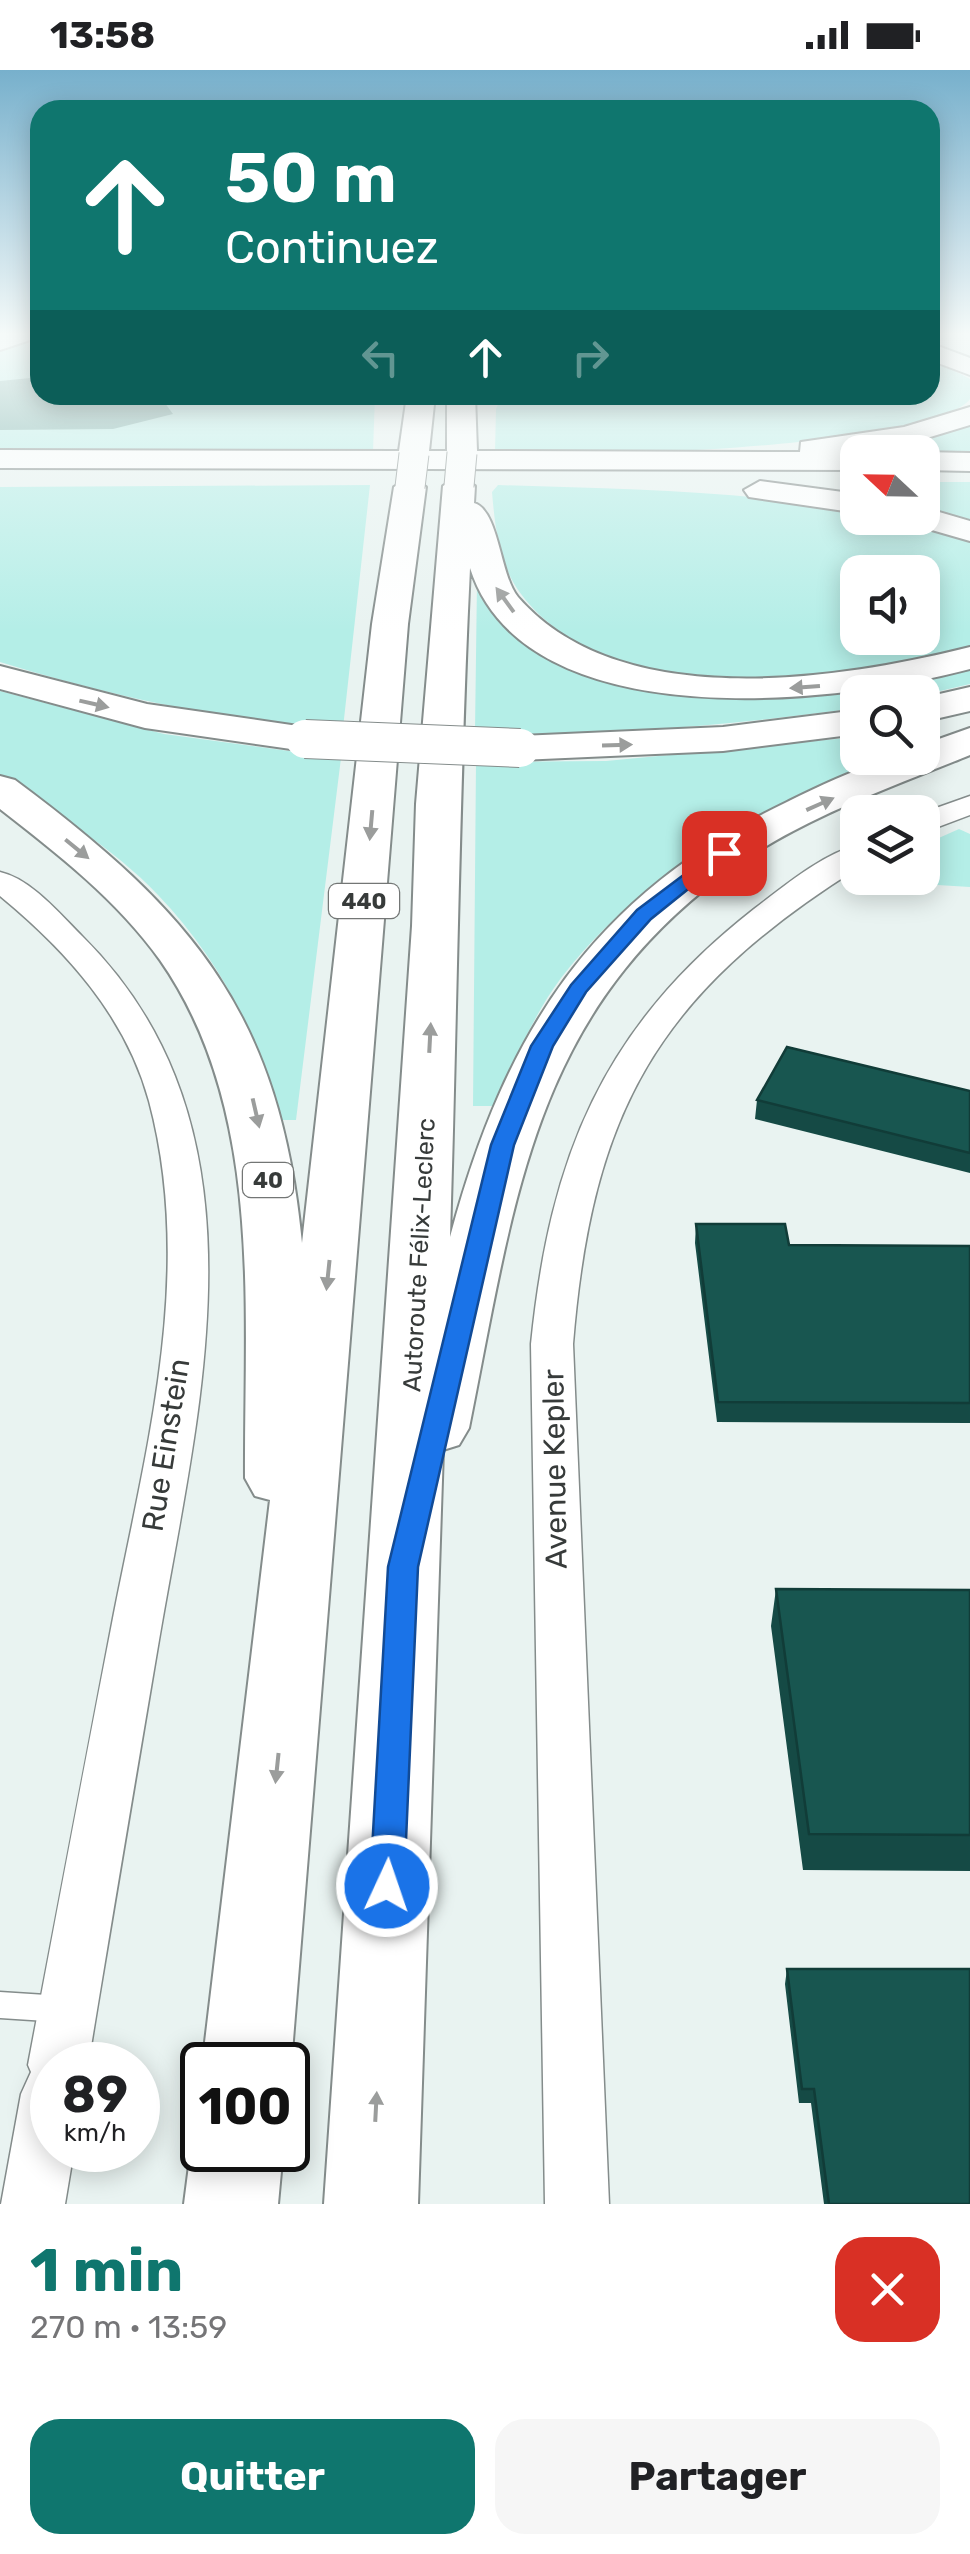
<!DOCTYPE html>
<html lang="fr">
<meta charset="utf-8">
<style>
:root{--surface:#fff;--page:#f6f6f6;--text:#202124;--muted:#757577;--accent:#0f766e}
body{margin:0;font-family:Rubik,sans-serif;background:var(--page);color:var(--text);height:100vh;display:flex;flex-direction:column;font-size:38px;white-space:nowrap}
*{box-sizing:border-box;margin:0}
p{font-size:32px;color:var(--muted)}
.icon{flex:none;width:55px;height:55px;fill:none;stroke:currentColor;stroke-width:2;stroke-linecap:round;stroke-linejoin:round}
.map{position:relative;height:2134px;overflow:hidden}
.details{display:flex;flex-direction:column;background:var(--surface);flex:1}
.details>*{flex:none}
.hud{position:absolute;left:30px;top:30px;width:910px;height:305px;border-radius:30px;box-shadow:0 5px 25px #0003;background:#0f766e;color:#fff;overflow:hidden}
.needle{width:65px;rotate:292deg}
.controls{position:absolute;left:840px;top:365px;display:grid;gap:20px}
.controls a{display:grid;place-items:center;width:100px;height:100px;border-radius:20px;background:var(--surface);box-shadow:0 5px 25px #0003;font-size:50px}
.speed{position:absolute;left:30px;top:1972px;display:flex;gap:20px;font-size:50px;font-weight:700;text-align:center}
.speed>*{display:grid;place-content:center;width:130px;height:130px;border-radius:50%;background:var(--surface);box-shadow:0 5px 25px #0003;line-height:1}
.speed small{font-size:25px;font-weight:400}
.speed .limit{border:5px solid #111;border-radius:15px;background:#fff;color:#111}
.pin{position:absolute;display:grid;place-items:center;width:85px;height:85px;color:#fff;margin:-42px;border-radius:20px;box-shadow:0 5px 15px #0006}
.me{position:absolute;width:110px;margin:-55px;rotate:3deg;stroke-linejoin:round;filter:drop-shadow(0 0 8px #0008)}
.turn{display:flex;align-items:center;gap:35px;height:210px;padding:0 30px;font-size:45px}
.turn .icon{width:130px;height:130px;stroke-width:2.5}
.turn b{display:block;font-size:70px;line-height:85px}
.lanes{display:flex;align-items:center;height:95px;padding:0 30px;background:#0003;justify-content:center;gap:50px;direction:ltr}
.lanes .off{opacity:.35}
.round{display:grid;place-items:center;flex:none;width:105px;height:105px;border-radius:30px;background:var(--page)}
.head{display:flex;align-items:center;justify-content:space-between;height:170px;padding:0 30px}
h1{font-size:60px;font-weight:700;line-height:75px;color:var(--accent)}
.button{display:flex;gap:20px;margin-top:auto;padding:20px 30px}
.button a{flex:1;height:115px;border-radius:30px;background:var(--accent);color:#fff;font-size:40px;font-weight:700;line-height:115px;text-align:center}
.button a+a{background:var(--page);color:var(--text)}
.status{display:flex;justify-content:space-between;align-items:center;height:70px;padding:0 50px;background:var(--surface);direction:ltr}
.status svg{height:28px;fill:currentColor}
.map>svg:first-child{display:block}
</style>
<div class="status"><b>13:58</b><svg viewBox="0 0 49 12"><path d="M0 12V9h3v3zM5 12V6h3v6zM10 12V3h3v9zM15 12V0h3v12zM26 1h20v11H26zM47 4h2v5h-2z"/></svg></div>
<div class="map">
<svg width="970" height="2134" viewBox="0 0 970 2134">
<rect width="100%" height="100%" fill="#e9f3f1"/>
<!-- green -->
<path fill="#b4eee7" fill-rule="evenodd" d="M 40,266 L 40,325 L 375,325 L 373,382 L 0,380 L 0,280 Z
M 930,288 L 970,309 L 970,329 C 933,378 565,390 495,382 L 496,339 L 502,325 L 930,325 Z
M 970,355 L 970,388 L 821,381 L 924,367 Z
M 922,412 L 970,412 L 970,454 L 923,441 Z
M 370,415 L 343,658 C 225,651 112,627 0,592 L 0,417 Z
M 498,415 C 618,419 739,420 857,441 L 858,448 C 897,448 933,456 970,471 L 970,577 C 848,616 609,642 521,524 C 499,495 495,457 492,422 ZM 858,502 L 922,502 L 922,568 L 858,568 Z
M 477,511 L 501,543 L 670,619 L 970,597 L 970,614 L 923,625 L 858,622 L 857,638 C 735,655 614,665 490,666 L 475,661 Z
M 0,621 L 164,664 L 341,688 L 296,1050 L 281,1050 C 259,965 219,889 158,825 C 114,778 52,742 0,704 Z
M 857,667 L 858,688 L 895,688 C 770,740 646,797 561,908 C 532,947 514,992 495,1036 L 473,1036 L 476,692 L 606,691 Z
M 959,759 L 970,764 L 970,817 L 856,810 L 922,808 L 923,775 Z"/>
<!-- water -->
<path fill="#6ea9a2" d="M 40,307 L 40,325 L 159,325 L 173,344 L 113,359 L 0,360 L 0,311 Z"/>
<g fill="none" stroke-linecap="round" stroke-linejoin="round">
<defs>
<path id="lane" d="M 0,1922 L 62,1926 L 72,1930 L 76,1939 L 72,1948 L 62,1952 L 0,1948 Z"/>
<path id="street" d="M 970,726 L 970,745 L 922,763 L 922,743 Z
M 858,775 L 858,798 C 658,924 592,1040 573,1274 L 609,2134 L 545,2134 L 531,1274 C 550,1087 602,958 754,839 C 783,817 822,784 858,775 Z
M 0,802 C 31,809 60,844 82,866 C 276,1058 199,1334 159,1570 C 135,1711 111,1853 88,1995 L 52,1995 L 52,2080 L 74,2080 L 65,2134 L 1,2134 L 21,2024 L 31,2002 L 28,1995 C 56,1846 84,1697 113,1548 C 146,1379 195,1203 149,1031 C 126,947 67,881 0,826 Z"/>
<path id="highway" d="M 40,262 L 39,267 L 0,280 L 0,264 Z
M 930,273 L 970,288 L 970,305 L 930,290 Z
M 407,325 L 435,325 L 429,381 L 447,381 L 447,325 L 475,325 L 477,381 L 800,382 L 801,372 L 904,357 L 970,337 L 970,355 L 907,374 L 848,382 L 860,382 L 858,400 L 0,398 L 0,380 L 399,381 Z
M 920,382 L 922,382 L 970,383 L 970,401 L 922,400 Z
M 459,407 L 475,416 L 474,433 C 499,440 500,506 518,527 C 620,644 838,610 970,577 L 970,599 C 839,634 525,670 470,498 C 459,721 457,944 450,1167 C 505,963 591,826 787,732 C 830,711 874,688 922,688 L 922,675 L 970,658 L 970,685 C 892,717 807,746 737,795 C 532,939 515,1130 469,1358 L 459,1375 L 443,1380 L 418,2134 L 324,2134 L 412,856 L 416,734 L 443,416 Z
M 410,408 L 426,417 L 408,554 L 291,1995 L 288,2002 L 288,1995 L 202,1997 L 270,1430 L 255,1426 L 245,1408 C 244,1236 264,1039 160,890 C 117,830 58,784 0,739 L 0,706 L 15,710 C 194,843 280,944 302,1173 L 372,554 L 394,417 Z
M 760,411 L 858,424 L 858,443 L 749,427 L 744,420 Z
M 922,437 L 970,451 L 970,471 L 911,454 L 906,448 L 922,448 Z
M 0,596 L 147,634 L 305,657 L 319,660 L 325,669 L 319,678 L 305,681 L 145,658 L 0,619 Z
M 970,617 L 970,641 L 922,652 L 922,628 Z
M 858,640 L 858,664 L 723,681 L 520,690 L 506,687 L 500,678 L 506,669 L 520,666 L 723,657 Z
M 202,2052 L 202,2080 L 283,2080 L 278,2134 L 184,2134 L 191,2080 Z"/>
</defs>
<!-- lane casing -->
<use href="#lane" stroke="#848c8b" stroke-width="3"/>
<!-- street casing -->
<use href="#street" stroke="#848c8b" stroke-width="3"/>
<!-- highway casing -->
<use href="#highway" stroke="#848c8b" stroke-width="4"/>
<!-- lane -->
<use href="#lane" fill="#fff" fill-rule="evenodd"/>
<!-- street -->
<use href="#street" fill="#fff" fill-rule="evenodd"/>
<!-- highway -->
<use href="#highway" fill="#fff" fill-rule="evenodd"/>
<defs>
<path id="highway-bridge-far1" d="M 459,416 L 462,383
M 410,417 L 414,384"/>
<path id="highway-bridge" d="M 305,669 L 520,678"/>
</defs>
<!-- highway-bridge-far1 casing -->
<use href="#highway-bridge-far1" stroke="#848c8b" stroke-width="31" stroke-linecap="butt"/>
<!-- highway-bridge casing -->
<use href="#highway-bridge" stroke="#848c8b" stroke-width="40" stroke-linecap="butt"/>
<!-- highway-bridge-far1 -->
<use href="#highway-bridge-far1" stroke="#fff" stroke-width="29"/>
<!-- highway-bridge -->
<use href="#highway-bridge" stroke="#fff" stroke-width="38"/>
</g>
<!-- wall -->
<path fill="#154a45" d="M 970,1021 L 970,1103 L 755,1049 L 757,1030 Z
M 696,1154 L 789,1175 L 970,1176 L 970,1353 L 717,1352 L 695,1173 Z
M 776,1519 L 970,1520 L 970,1801 L 803,1800 L 771,1556 Z
M 787,1899 L 970,2134 L 824,2134 L 811,2033 L 799,2033 L 785,1914 Z"/>
<!-- building -->
<path fill="#185650" stroke="#113c38" stroke-width="2.5" d="M 787,977 L 970,1021 L 970,1083 L 757,1030 Z
M 696,1154 L 785,1154 L 789,1175 L 970,1176 L 970,1333 L 718,1332 Z
M 776,1519 L 970,1520 L 970,1765 L 809,1764 Z
M 787,1899 L 970,1899 L 970,2134 L 829,2134 L 814,2019 L 802,2019 Z"/>
<!-- one-way arrows -->
<defs><path id="oneway-solid" d="M-6-.8H1V-3.2L6.5 0L1 3.2V.8H-6Z" transform="scale(2.5)"/></defs>
<g fill="#9b9d9c">
<use href="#oneway-solid" transform="translate(505 530) rotate(-126)"/>
<use href="#oneway-solid" transform="translate(805 617) rotate(176)"/>
<use href="#oneway-solid" transform="translate(94 634) rotate(13)"/>
<use href="#oneway-solid" transform="translate(617 675) rotate(-2)"/>
<use href="#oneway-solid" transform="translate(820 734) rotate(-24)"/>
<use href="#oneway-solid" transform="translate(371 755) rotate(95)"/>
<use href="#oneway-solid" transform="translate(77 779) rotate(39)"/>
<use href="#oneway-solid" transform="translate(430 968) rotate(-87)"/>
<use href="#oneway-solid" transform="translate(256 1043) rotate(77)"/>
<use href="#oneway-solid" transform="translate(328 1205) rotate(96)"/>
<use href="#oneway-solid" transform="translate(277 1698) rotate(96)"/>
<use href="#oneway-solid" transform="translate(376 2037) rotate(-87)"/>
</g>
<!-- sky -->
<linearGradient id="sky" x2="0" y2="1"><stop stop-color="#77b0cc"/><stop offset="0.47" stop-color="#f5faf9"/><stop offset="1" stop-color="#f5faf9" stop-opacity="0"/></linearGradient>
<rect width="970" height="561" fill="url(#sky)"/>
<!-- route -->
<path fill="#1a73e8" stroke="#114b97" stroke-width="2.5" d="M 718,779 L 733,783 L 651,849 L 586,922 L 553,976 L 514,1075 L 418,1497 L 404,1816 L 399,1826 L 387,1831 L 375,1826 L 370,1816 L 388,1497 L 491,1075 L 531,976 L 571,915 L 637,840 Z"/>
<g text-anchor="middle" dominant-baseline="central" stroke-width="10" stroke-linejoin="round" paint-order="stroke">
<!-- shield labels -->
<g fill="#fff" stroke="#737675" stroke-width="2.5">
<rect x="329" y="814" width="70" height="34" rx="8"/>
<rect x="243" y="1093" width="50" height="34" rx="8"/>
</g>
<g font-size="22" font-weight="bold" fill="#373b3a">
<text x="364" y="831">440</text>
<text x="268" y="1110">40</text>
</g>
<!-- street labels -->
<g font-size="25" fill="#373b3a" stroke="#fff">
<text transform="translate(419 1185) rotate(-87)">Autoroute Félix-Leclerc</text>
</g>
<!-- near-street labels -->
<g font-size="30" fill="#373b3a" stroke="#fff">
<text transform="translate(166 1375) rotate(-81)">Rue Einstein</text>
<text transform="translate(555 1399) rotate(-91)">Avenue Kepler</text>
</g>
</g>
</svg>
<div class="controls">
<a><svg class="needle" viewBox="-14 -14 28 28"><path d="M0-13l5 13h-10z" fill="#e53935"/><path d="M0 13l5-13h-10z" fill="#757577"/></svg></a>
<a><svg class="icon" aria-label="sound" viewBox="0 0 24 24"><path d="M4 9h4l5-4v14l-5-4H4zM17 9q2 3 0 6"/></svg></a>
<a><svg class="icon" aria-label="search" viewBox="0 0 24 24"><circle cx="10" cy="10" r="6"/><path d="M15 15l6 6"/></svg></a>
<a><svg class="icon" aria-label="layers" viewBox="0 0 24 24"><path d="M12 4l9 5-9 5-9-5zM3 14l9 5 9-5"/></svg></a>
</div>
<div class="speed"><div>89<small>km/h</small></div><div class="limit">100</div></div>
<div class="pin" style="left:724px;top:783px;background:#d93025"><svg class="icon" aria-label="arrive" viewBox="0 0 24 24"><path d="M6 21V4h12l-3 4 3 4H6"/></svg></div>
<svg class="me" style="left:387px;top:1816px" viewBox="-20 -20 40 40"><circle r="17" fill="#1a73e8" stroke="#fff" stroke-width="3"/><path d="M0-11L8 9 0 5-8 9z" fill="#fff"/></svg>
<div class="hud">
<div class="turn"><svg class="icon" aria-label="ahead" viewBox="0 0 24 24"><path d="M12 20V5M6 11l6-6 6 6"/></svg><div><b>50 m</b>Continuez</div></div>
<div class="lanes"><svg class="icon off" aria-label="left" viewBox="0 0 24 24"><path d="M17 20v-9H6M10 6l-5 5 5 5"/></svg><svg class="icon" aria-label="ahead" viewBox="0 0 24 24"><path d="M12 20V5M6 11l6-6 6 6"/></svg><svg class="icon off" aria-label="right" viewBox="0 0 24 24"><path d="M7 20v-9h11M14 6l5 5-5 5"/></svg></div>
</div>
</div>
<section class="details">
<div class="head"><div><h1>1 min</h1><p>270 m · 13:59</p></div><a class="round" style="background:#d93025;color:#fff"><svg class="icon" aria-label="close" viewBox="0 0 24 24"><path d="M6 6l12 12M18 6L6 18"/></svg></a></div>
<div class="button"><a>Quitter</a><a>Partager</a></div>
</section>
